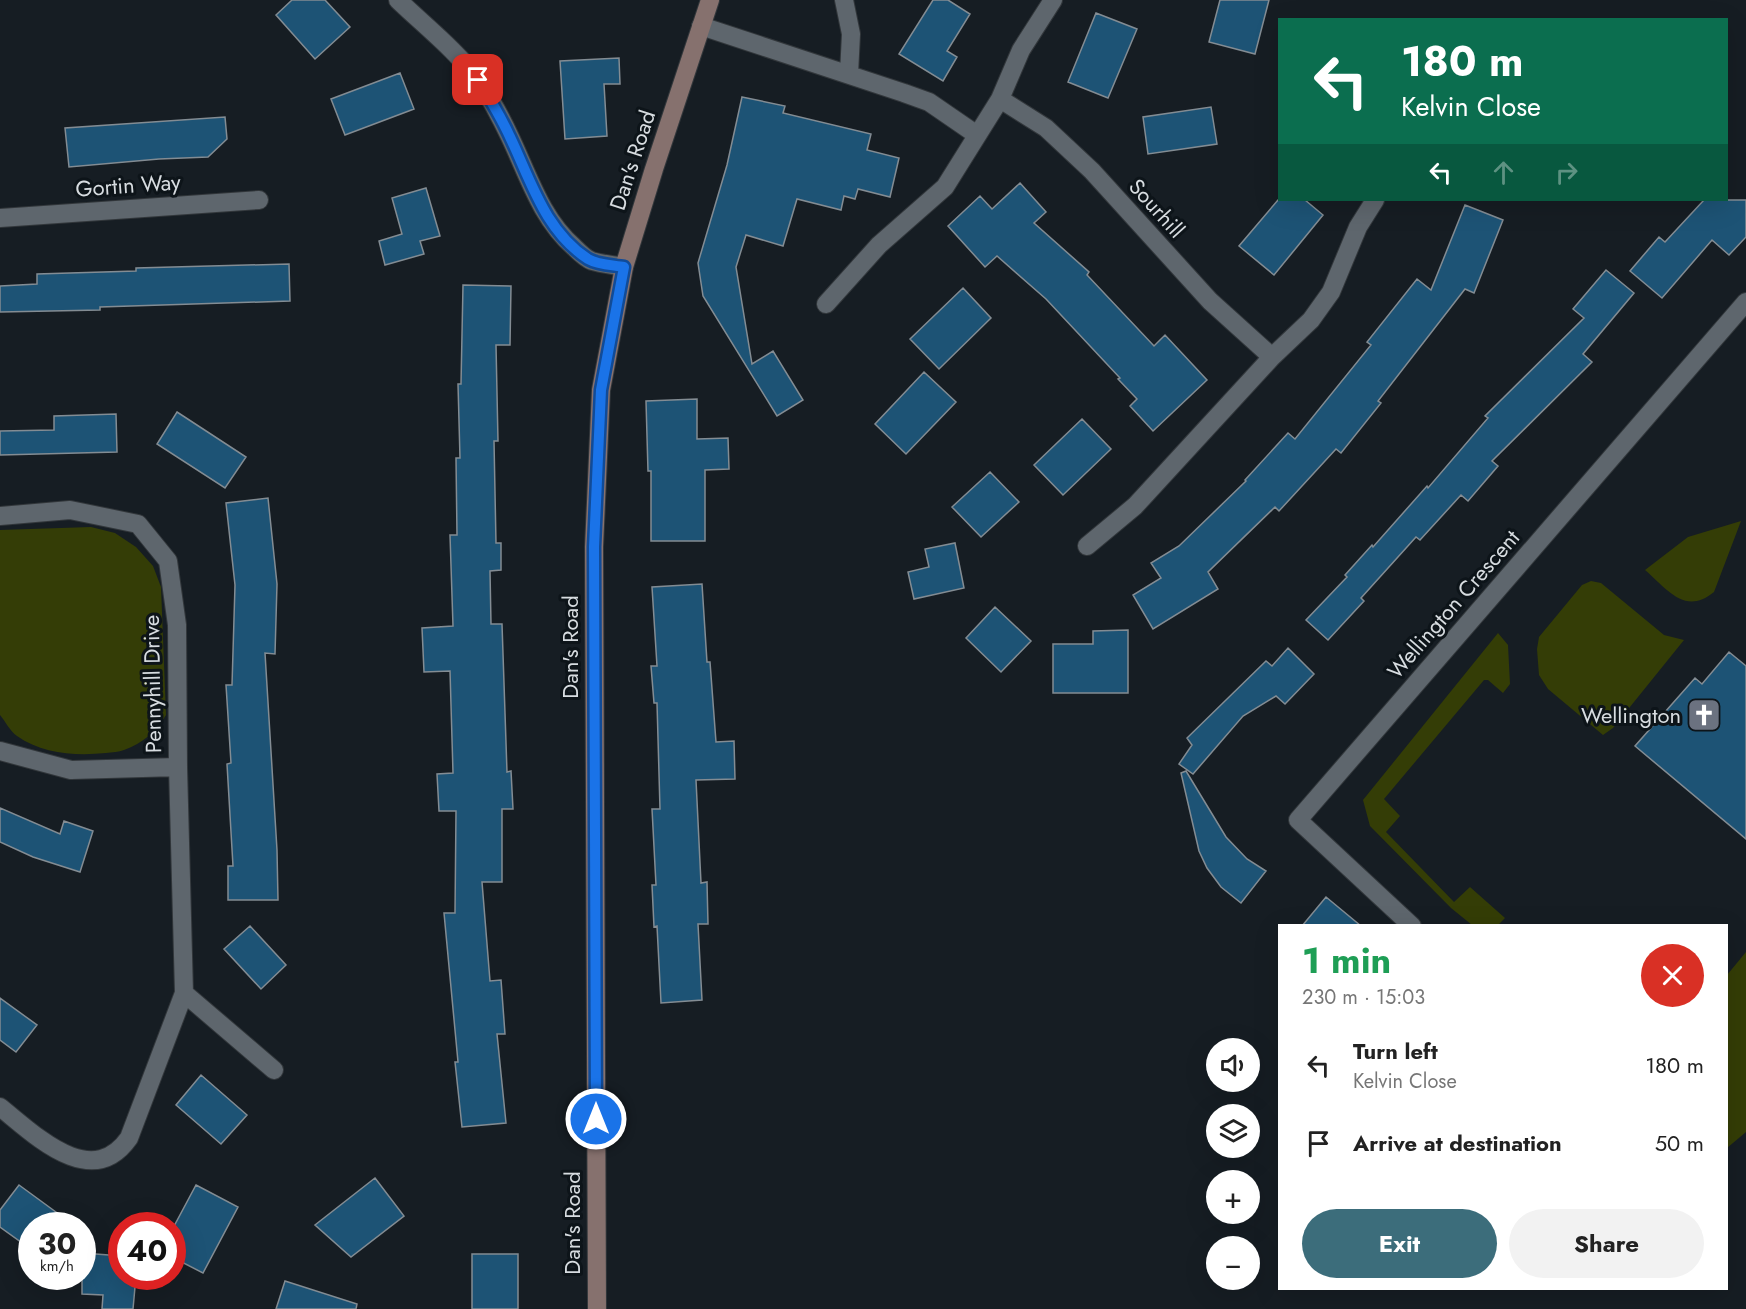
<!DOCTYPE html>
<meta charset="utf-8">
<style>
:root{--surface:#fff;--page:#f2f2f2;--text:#222;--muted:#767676;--accent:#3c6d7b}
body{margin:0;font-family:Jost,sans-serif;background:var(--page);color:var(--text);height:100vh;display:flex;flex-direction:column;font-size:22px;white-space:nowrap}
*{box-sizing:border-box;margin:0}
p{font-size:20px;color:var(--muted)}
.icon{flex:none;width:33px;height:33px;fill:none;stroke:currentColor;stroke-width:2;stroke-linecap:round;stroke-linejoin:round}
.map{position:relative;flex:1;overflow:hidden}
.sheet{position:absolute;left:1278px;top:924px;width:450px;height:366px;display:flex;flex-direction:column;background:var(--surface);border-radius:0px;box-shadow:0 6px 24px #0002}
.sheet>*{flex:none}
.guide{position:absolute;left:1278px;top:18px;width:450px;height:183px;border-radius:0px;box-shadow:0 6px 24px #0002;background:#0b6e4f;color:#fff;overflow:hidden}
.buttons{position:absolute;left:1206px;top:1038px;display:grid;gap:12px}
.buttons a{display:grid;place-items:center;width:54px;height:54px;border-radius:50%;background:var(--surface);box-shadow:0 6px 24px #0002;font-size:30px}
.speed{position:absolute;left:18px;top:1212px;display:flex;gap:12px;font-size:30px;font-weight:700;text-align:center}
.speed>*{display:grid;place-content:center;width:78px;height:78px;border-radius:50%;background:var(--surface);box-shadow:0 6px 24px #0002;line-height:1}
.speed small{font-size:15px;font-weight:400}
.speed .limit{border:9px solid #d22;background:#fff;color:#111}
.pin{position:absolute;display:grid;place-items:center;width:51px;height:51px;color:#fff;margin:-26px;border-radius:12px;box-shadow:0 3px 9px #0006}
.me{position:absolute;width:66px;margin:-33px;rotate:0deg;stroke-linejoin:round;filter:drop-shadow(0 0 4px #0008)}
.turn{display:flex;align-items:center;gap:21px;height:126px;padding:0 24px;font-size:27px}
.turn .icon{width:78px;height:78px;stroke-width:2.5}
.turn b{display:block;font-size:42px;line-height:51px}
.lanes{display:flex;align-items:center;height:57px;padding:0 24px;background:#0003;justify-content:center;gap:30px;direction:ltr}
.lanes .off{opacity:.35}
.round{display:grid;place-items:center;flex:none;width:63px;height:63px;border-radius:32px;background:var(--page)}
.summary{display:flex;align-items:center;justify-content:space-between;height:102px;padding:0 24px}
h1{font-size:36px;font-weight:700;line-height:45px;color:#1e9e55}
.action{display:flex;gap:12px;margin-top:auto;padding:12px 24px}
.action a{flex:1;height:69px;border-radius:36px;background:var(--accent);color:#fff;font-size:24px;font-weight:700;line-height:69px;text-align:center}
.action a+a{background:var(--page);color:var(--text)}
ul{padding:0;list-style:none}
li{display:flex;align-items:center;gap:18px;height:78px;padding:0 24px}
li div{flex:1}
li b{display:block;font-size:22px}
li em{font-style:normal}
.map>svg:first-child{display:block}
</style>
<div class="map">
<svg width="1746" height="1309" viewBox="0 0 1746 1309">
<rect width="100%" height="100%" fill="#161d23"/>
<!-- green -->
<path fill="#343d06" d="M 1741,521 L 1714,592 C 1685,616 1667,589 1645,570 L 1688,537 Z
M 91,527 L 115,533 L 136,547 L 153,566 L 161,587 L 166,715 C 156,732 143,743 124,750 C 119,752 112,752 106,753 C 76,756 42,754 17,736 C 10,731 5,721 0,715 L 0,530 Z
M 1591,581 L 1601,583 L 1664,635 L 1684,640 L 1613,728 L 1603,735 L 1548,689 L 1539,675 L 1537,649 L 1539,637 L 1582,585 Z
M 1498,633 L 1508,645 L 1510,684 L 1503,693 L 1488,680 L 1484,680 L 1384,799 L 1400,816 L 1386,832 L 1454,902 L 1470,887 L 1505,918 L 1498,925 L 1472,925 L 1451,908 L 1370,826 L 1363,800 Z
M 1746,952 L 1746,1132 L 1727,1148 L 1727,975 Z"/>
<!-- building -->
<path fill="#1d5375" stroke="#838c93" stroke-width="1.5" d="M 292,0 L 325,0 L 350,27 L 315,59 L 276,15 Z
M 933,0 L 948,0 L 970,14 L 947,51 L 957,57 L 943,81 L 899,54 Z
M 1220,0 L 1269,0 L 1255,54 L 1209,42 Z
M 1096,13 L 1137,29 L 1108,98 L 1068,82 Z
M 619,58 L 620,84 L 604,84 L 607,136 L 565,139 L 560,61 Z
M 400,73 L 414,109 L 345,135 L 331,99 Z
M 742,97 L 785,106 L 783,113 L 871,134 L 867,150 L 899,158 L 890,197 L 858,189 L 855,199 L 844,196 L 841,210 L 797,199 L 783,246 L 746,235 L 736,267 L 752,364 L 773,351 L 803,400 L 777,416 L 703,296 L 698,263 L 727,165 Z
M 1211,107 L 1217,144 L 1148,154 L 1143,117 Z
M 225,117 L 227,139 L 208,157 L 159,159 L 69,167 L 65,128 Z
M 1020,183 L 1046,212 L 1034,223 L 1089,272 L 1087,275 L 1154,346 L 1165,335 L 1207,380 L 1153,431 L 1130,406 L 1137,399 L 1118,379 L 1120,378 L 1046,299 L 997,256 L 985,267 L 948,226 L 980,196 L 992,209 Z
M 426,188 L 440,236 L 420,241 L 424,254 L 385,265 L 379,241 L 402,234 L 392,198 Z
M 1278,200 L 1305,200 L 1323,215 L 1274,275 L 1239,246 Z
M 1704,200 L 1746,200 L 1746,237 L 1729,255 L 1712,240 L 1662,298 L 1630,271 L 1659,237 L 1665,242 Z
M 1465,205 L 1503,220 L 1474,293 L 1465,289 L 1378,401 L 1381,403 L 1341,453 L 1336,449 L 1279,511 L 1275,507 L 1208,572 L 1218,589 L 1153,629 L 1133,595 L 1161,578 L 1151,563 L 1179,546 L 1246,481 L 1245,480 L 1288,433 L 1295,439 L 1371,345 L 1367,342 L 1417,279 L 1431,290 Z
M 289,264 L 290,301 L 100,307 L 100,310 L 0,312 L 0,286 L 37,284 L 37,274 L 136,271 L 136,268 Z
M 1606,270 L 1634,293 L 1583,354 L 1592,362 L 1492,461 L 1498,466 L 1468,501 L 1461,495 L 1420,540 L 1416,537 L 1361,598 L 1364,601 L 1328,640 L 1306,620 L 1347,577 L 1345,575 L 1372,545 L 1373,547 L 1427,486 L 1428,488 L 1488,418 L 1485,416 L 1584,318 L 1573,309 Z
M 463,285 L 511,286 L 510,345 L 496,345 L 498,441 L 494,441 L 496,543 L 501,543 L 501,570 L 490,571 L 491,624 L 502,624 L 507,772 L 511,771 L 513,809 L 502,809 L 502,882 L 482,882 L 490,981 L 501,980 L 505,1034 L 497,1034 L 506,1123 L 462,1127 L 455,1062 L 458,1062 L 444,913 L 455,913 L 456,811 L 439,811 L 437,774 L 453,773 L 450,671 L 424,672 L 422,628 L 453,626 L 450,535 L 457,535 L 456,458 L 460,458 L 458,384 L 461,384 Z
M 963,288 L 991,318 L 939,369 L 910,339 Z
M 924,372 L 956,402 L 906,454 L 875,424 Z
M 697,399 L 697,439 L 728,438 L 729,469 L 705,470 L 705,541 L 651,541 L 651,471 L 648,471 L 646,401 Z
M 177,412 L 246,457 L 225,488 L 157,444 Z
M 116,414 L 117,452 L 0,455 L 0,431 L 54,430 L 54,416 Z
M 1082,419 L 1111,449 L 1063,495 L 1034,465 Z
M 990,472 L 1019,502 L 981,537 L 952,507 Z
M 268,498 L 277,584 L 275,654 L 265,653 L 277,850 L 278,900 L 228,900 L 228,866 L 233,866 L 227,764 L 231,763 L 226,685 L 232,685 L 235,585 L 226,503 Z
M 955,543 L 964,588 L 914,599 L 908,572 L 929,567 L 925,549 Z
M 702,584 L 707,662 L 710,662 L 716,742 L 734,741 L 735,779 L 696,780 L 701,883 L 707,882 L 708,924 L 698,924 L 702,1000 L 661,1003 L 657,926 L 654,927 L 652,885 L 656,885 L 652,809 L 660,809 L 657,703 L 654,703 L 651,666 L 657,666 L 652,587 Z
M 995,607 L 1031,641 L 1001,672 L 966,638 Z
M 1128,630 L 1128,693 L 1053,693 L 1053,644 L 1093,644 L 1093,631 Z
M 1288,648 L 1314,674 L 1285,704 L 1276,696 L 1243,716 L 1193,774 L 1179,764 L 1192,745 L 1187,738 L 1266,661 L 1272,666 Z
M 1729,652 L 1746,666 L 1746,839 L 1635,746 L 1695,678 L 1702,684 Z
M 1186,771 L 1226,837 L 1247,859 L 1266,871 L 1241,903 L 1221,887 L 1207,868 L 1199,851 L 1181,773 Z
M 0,808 L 60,834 L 64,821 L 93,831 L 80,872 L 33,857 L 0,842 Z
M 1326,897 L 1361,926 L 1302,926 Z
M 250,926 L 286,965 L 261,989 L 224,949 Z
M 0,998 L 37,1025 L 16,1052 L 0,1040 Z
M 201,1075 L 247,1115 L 221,1144 L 176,1105 Z
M 375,1178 L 404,1216 L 351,1257 L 315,1225 Z
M 19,1185 L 75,1226 L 32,1226 L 32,1250 L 0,1227 L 0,1210 Z
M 196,1185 L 238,1207 L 203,1273 L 172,1257 L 172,1230 Z
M 82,1253 L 122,1256 L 122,1276 L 136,1276 L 133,1309 L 102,1309 L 103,1295 L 82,1294 Z
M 472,1254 L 518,1254 L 518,1309 L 472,1309 Z
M 285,1281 L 357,1304 L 356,1309 L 276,1309 Z"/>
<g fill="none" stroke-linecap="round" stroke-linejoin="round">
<defs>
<path id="street" d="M 398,0 C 424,25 458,52 479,81 C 491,99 501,118 510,137 C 529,177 541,218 574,247 C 579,252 586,259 592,261 C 602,264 614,265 624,267
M 844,0 L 851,34 L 849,74
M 701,26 L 904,93 L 929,102 L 977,135
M 1000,99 L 1046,128 L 1092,171 L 1210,301 L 1272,357 L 1311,320 L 1331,292 L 1358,227 L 1375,200
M 0,218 L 259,200
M 826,304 L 879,245 L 945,187 L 1000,99 L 1021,50 L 1053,0
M 0,516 L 70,510 L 138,524 L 168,561 L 177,625 L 178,767 L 184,993 L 129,1138 C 91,1192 34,1134 0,1107
M 1087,546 L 1135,506 L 1272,357
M 0,751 L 71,770 L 178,767
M 1412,926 L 1298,820 L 1746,302
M 184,993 L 274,1070"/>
<path id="secondary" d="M 597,1309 L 594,547 L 601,390 L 624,267 L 654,169 L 710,0"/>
</defs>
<!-- street casing -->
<use href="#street" stroke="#32373b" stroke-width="20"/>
<!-- secondary casing -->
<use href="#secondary" stroke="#32373b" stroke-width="20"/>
<!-- street -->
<use href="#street" stroke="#5e666d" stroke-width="18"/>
<!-- secondary -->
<use href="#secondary" stroke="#86716e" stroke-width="18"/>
</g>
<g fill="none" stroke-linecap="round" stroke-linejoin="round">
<defs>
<path id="route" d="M 478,80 C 490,99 501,117 510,137 C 531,181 545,231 588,259 C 598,265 613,265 624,267 L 601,390 L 594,547 L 596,1119"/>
</defs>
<!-- route casing -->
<use href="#route" stroke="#114b97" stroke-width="15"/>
<!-- route -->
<use href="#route" stroke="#1a73e8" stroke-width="10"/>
</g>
<!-- icons -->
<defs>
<symbol id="church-square" viewBox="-11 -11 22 22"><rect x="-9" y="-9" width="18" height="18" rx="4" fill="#6b7280" stroke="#0d1419"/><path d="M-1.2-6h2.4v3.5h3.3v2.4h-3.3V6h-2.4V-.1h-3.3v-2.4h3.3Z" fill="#fff"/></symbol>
</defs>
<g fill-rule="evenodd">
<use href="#church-square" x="1685" y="696" width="38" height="38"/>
</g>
<g text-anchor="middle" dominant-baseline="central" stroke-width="6" stroke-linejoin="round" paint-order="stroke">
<!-- street labels -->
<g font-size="22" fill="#d7dce0" stroke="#0d1419">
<text transform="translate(632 160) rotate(-72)">Dan's Road</text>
<text transform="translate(128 185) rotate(-4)">Gortin Way</text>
<text transform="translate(1157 208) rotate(48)">Sourhill</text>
<text transform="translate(1453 604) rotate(-49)">Wellington Crescent</text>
<text transform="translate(570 647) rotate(-90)">Dan's Road</text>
<text transform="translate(152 684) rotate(-91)">Pennyhill Drive</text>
<text transform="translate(572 1223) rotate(-90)">Dan's Road</text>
</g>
<!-- poi labels -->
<g font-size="22" fill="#d7dce0" stroke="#0d1419" text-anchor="end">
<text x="1681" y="715">Wellington</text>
</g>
</g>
</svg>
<div class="buttons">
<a><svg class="icon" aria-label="sound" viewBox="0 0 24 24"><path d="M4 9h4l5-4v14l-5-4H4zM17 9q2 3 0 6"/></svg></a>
<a><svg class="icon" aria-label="layers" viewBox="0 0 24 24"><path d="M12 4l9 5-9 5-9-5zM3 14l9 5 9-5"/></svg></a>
<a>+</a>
<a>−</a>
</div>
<div class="speed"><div>30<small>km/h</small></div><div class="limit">40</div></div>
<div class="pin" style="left:478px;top:80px;background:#d93025"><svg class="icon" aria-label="arrive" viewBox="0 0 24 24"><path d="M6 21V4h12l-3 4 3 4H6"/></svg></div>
<svg class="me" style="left:596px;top:1119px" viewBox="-20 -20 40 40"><circle r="17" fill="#1a73e8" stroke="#fff" stroke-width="3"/><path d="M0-11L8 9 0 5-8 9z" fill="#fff"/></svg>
<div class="guide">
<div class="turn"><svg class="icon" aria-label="left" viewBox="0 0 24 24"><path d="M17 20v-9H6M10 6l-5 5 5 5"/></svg><div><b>180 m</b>Kelvin Close</div></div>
<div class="lanes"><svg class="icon" aria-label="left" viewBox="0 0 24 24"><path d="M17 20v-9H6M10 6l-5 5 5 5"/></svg><svg class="icon off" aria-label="ahead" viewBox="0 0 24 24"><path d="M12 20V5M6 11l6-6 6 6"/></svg><svg class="icon off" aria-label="right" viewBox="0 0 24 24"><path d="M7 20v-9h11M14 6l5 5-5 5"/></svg></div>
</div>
<section class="sheet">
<div class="summary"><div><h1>1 min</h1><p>230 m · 15:03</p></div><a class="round" style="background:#d93025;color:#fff"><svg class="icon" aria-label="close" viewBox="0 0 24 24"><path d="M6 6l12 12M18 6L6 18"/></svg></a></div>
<ul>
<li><svg class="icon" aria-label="left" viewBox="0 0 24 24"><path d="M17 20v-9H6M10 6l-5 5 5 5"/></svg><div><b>Turn left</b><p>Kelvin Close</p></div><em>180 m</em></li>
<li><svg class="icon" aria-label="arrive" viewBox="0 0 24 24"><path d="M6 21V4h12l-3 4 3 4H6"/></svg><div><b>Arrive at destination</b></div><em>50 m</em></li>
</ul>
<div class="action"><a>Exit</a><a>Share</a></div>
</section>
</div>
